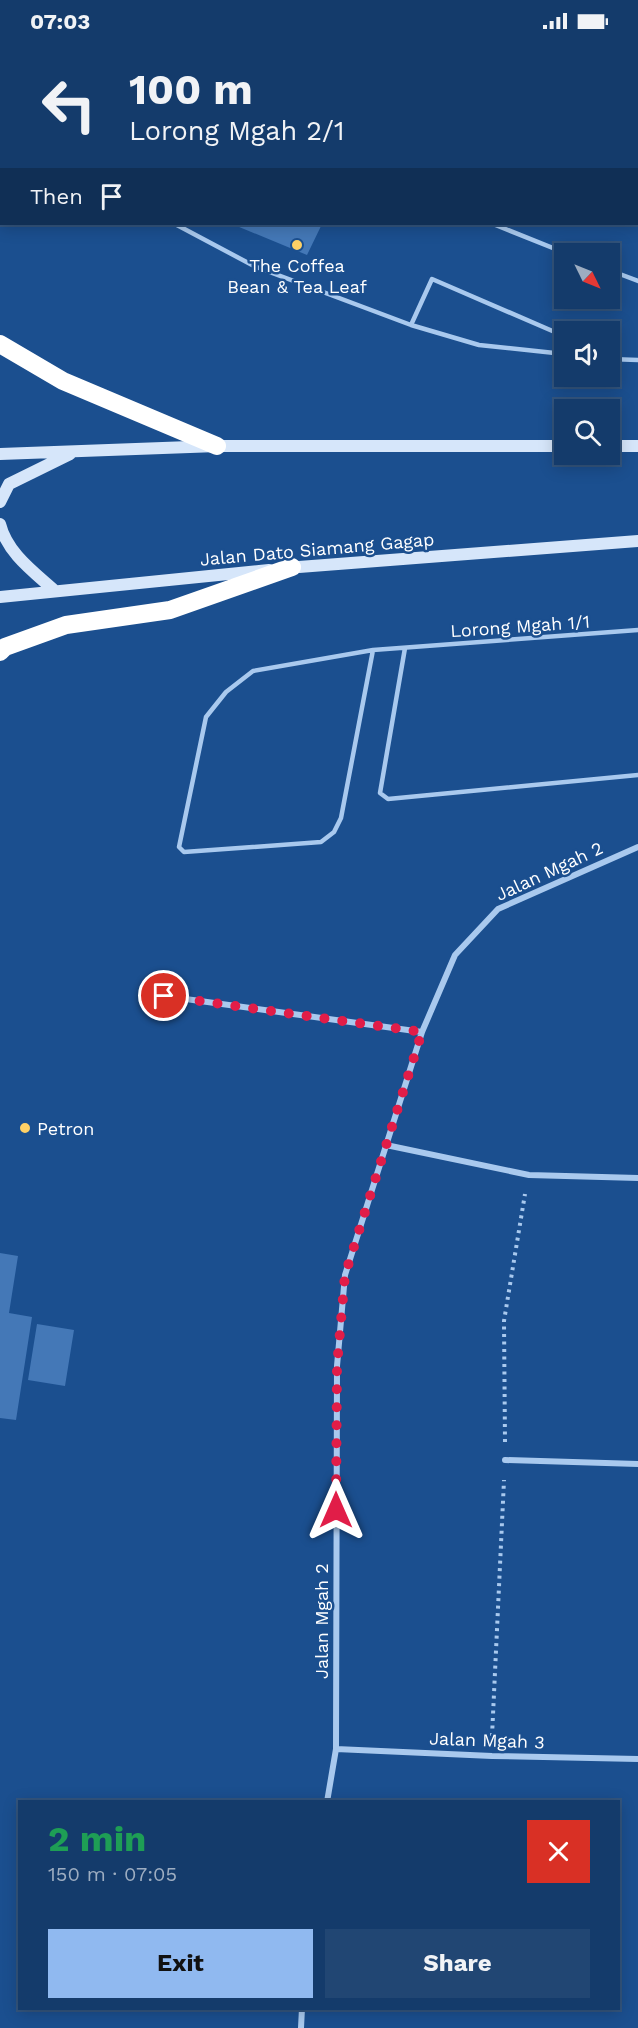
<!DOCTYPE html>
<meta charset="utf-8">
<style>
:root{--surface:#143b6b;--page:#214673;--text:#f1f3f6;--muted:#9dadc1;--line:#33557e;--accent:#90b9f0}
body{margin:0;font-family:"Work Sans",sans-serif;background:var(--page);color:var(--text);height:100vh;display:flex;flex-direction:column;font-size:22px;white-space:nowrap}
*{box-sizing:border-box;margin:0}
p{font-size:20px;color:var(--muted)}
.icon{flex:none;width:33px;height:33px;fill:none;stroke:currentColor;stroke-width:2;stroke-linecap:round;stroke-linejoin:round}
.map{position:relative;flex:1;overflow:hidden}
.side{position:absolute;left:18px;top:1758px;width:602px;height:210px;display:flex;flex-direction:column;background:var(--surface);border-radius:0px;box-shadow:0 3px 15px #0003,0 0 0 2px var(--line)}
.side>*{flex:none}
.guide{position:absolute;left:0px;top:0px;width:639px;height:183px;box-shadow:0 3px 15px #0003,0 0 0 2px var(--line);background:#143b6b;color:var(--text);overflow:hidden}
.needle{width:39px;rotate:133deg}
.buttons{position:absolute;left:554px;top:201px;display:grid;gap:12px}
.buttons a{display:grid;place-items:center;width:66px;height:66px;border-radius:0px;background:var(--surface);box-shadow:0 3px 15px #0003,0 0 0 2px var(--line);font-size:30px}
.pin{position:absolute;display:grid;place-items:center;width:51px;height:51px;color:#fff;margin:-26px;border:3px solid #fff;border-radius:50%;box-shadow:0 2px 6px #0007}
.me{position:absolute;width:66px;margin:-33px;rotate:0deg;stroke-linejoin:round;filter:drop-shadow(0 0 4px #0008)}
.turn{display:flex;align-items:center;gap:21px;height:126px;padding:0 30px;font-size:27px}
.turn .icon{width:78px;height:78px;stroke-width:2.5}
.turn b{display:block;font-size:42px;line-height:51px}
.then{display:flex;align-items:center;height:57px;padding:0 30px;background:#0003;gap:12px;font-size:22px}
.round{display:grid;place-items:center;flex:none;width:63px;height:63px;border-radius:0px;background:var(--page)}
.head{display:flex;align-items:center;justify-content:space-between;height:102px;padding:0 30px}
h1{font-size:36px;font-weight:700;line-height:45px;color:#1e9e55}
.button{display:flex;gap:12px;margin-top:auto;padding:12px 30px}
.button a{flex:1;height:69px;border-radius:0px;background:var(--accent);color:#111;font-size:24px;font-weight:700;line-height:69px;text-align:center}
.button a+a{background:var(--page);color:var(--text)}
.status{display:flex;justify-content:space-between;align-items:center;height:42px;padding:0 30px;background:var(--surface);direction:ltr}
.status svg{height:16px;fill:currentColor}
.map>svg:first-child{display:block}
</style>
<div class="status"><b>07:03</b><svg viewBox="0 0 49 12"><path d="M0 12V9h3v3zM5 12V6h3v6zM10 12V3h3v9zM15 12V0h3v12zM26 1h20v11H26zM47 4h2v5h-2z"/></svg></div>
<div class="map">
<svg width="638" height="1986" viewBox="0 0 638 1986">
<rect width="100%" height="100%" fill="#1b4f8f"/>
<!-- building -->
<path fill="#4478b7" d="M 232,182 L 322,182 L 307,213 Z
M 0,1211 L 18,1214 L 9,1271 L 32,1275 L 16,1378 L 0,1376 Z
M 37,1282 L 74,1288 L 65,1344 L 28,1338 Z"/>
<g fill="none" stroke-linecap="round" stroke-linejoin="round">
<!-- path -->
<path stroke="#a9c9ee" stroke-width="4" stroke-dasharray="3 4.5" stroke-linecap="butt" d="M 505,1400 L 504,1279 L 525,1152
M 492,1694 L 504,1438"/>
<!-- lane -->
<path stroke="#a9c9ee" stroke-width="4.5" d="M 48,0 L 52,2
M 0,59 L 2,60
M 175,182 L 254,224 L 411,283 L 479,303 L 564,312
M 493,182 L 568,212
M 609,228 L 638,239
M 411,283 L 432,237 L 564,294
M 609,317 L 638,318
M 405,606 L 380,751 L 388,757 L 638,733
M 373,608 L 341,776 L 334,790 L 321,800 L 184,810 L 179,805 L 206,675 L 226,650 L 253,629 L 373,608 L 638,588"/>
<!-- street -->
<path stroke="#a9c9ee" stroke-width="6" d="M 164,954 L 422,990
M 386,1103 L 529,1133 L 638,1136
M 505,1418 L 638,1422
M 336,1707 L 492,1714 L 638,1717
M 327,1760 L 336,1707 L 337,1324 L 345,1233 L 422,990 L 455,913 L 498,867 L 638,805
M 301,1986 L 302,1966"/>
<!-- secondary -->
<path stroke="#d6e6fa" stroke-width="12" d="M 609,404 L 638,404
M 0,412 L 217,404 L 564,404
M 0,460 L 9,442 L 70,412
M 0,482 C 7,511 34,530 55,549
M 286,526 L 638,499
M 0,555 L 269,528"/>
<!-- highway -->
<path stroke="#fff" stroke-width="18" d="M 0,302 L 63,339 L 217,404
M 0,610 L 5,605 L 66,583 L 170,568 L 292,525"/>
</g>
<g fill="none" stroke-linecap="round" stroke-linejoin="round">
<!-- route -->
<path stroke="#e11d48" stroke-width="10" stroke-dasharray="0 18" d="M 164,954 L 422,990 L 345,1233 L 337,1324 L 336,1468"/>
</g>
<!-- markers -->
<g fill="#ffd166" stroke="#1b4f8f" stroke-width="2">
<circle cx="297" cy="203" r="6"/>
<circle cx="25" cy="1086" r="6"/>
</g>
<g text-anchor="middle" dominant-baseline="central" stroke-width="5" stroke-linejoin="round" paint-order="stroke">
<!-- poi labels -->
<g font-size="18" fill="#fff" stroke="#1b4f8f">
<text x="297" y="223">The Coffea<tspan x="297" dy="21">Bean &amp; Tea Leaf</tspan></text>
<text x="37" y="1086" text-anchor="start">Petron</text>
</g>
<!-- street labels -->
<g font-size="18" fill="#fff" stroke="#1b4f8f">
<text transform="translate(317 507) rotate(-5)">Jalan Dato Siamang Gagap</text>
<text transform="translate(520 584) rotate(-4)">Lorong Mgah 1/1</text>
<text transform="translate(549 829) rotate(-25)">Jalan Mgah 2</text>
<text transform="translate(321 1579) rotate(-90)">Jalan Mgah 2</text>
<text transform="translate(487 1698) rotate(2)">Jalan Mgah 3</text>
</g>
</g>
</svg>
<div class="buttons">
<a><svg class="needle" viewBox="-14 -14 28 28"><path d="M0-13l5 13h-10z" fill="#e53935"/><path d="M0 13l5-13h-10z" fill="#9dadc1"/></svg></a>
<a><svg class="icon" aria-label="sound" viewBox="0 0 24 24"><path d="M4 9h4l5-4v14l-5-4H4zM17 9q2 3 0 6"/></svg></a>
<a><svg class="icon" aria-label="search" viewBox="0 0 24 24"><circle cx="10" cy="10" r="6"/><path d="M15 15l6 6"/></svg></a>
</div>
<div class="pin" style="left:164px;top:954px;background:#d93025"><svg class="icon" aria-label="arrive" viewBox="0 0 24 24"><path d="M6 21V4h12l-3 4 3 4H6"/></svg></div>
<svg class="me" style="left:336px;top:1468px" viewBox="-20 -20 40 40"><path d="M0-17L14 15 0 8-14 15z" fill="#e11d48" stroke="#fff" stroke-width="4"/></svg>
<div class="guide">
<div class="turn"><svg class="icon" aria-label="left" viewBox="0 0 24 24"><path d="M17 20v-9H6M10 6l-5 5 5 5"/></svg><div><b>100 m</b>Lorong Mgah 2/1</div></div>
<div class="then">Then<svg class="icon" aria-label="arrive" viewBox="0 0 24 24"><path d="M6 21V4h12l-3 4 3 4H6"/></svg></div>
</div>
<section class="side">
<div class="head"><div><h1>2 min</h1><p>150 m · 07:05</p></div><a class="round" style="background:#d93025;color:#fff"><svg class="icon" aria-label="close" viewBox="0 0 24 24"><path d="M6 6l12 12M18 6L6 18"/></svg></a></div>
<div class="button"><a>Exit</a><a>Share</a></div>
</section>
</div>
